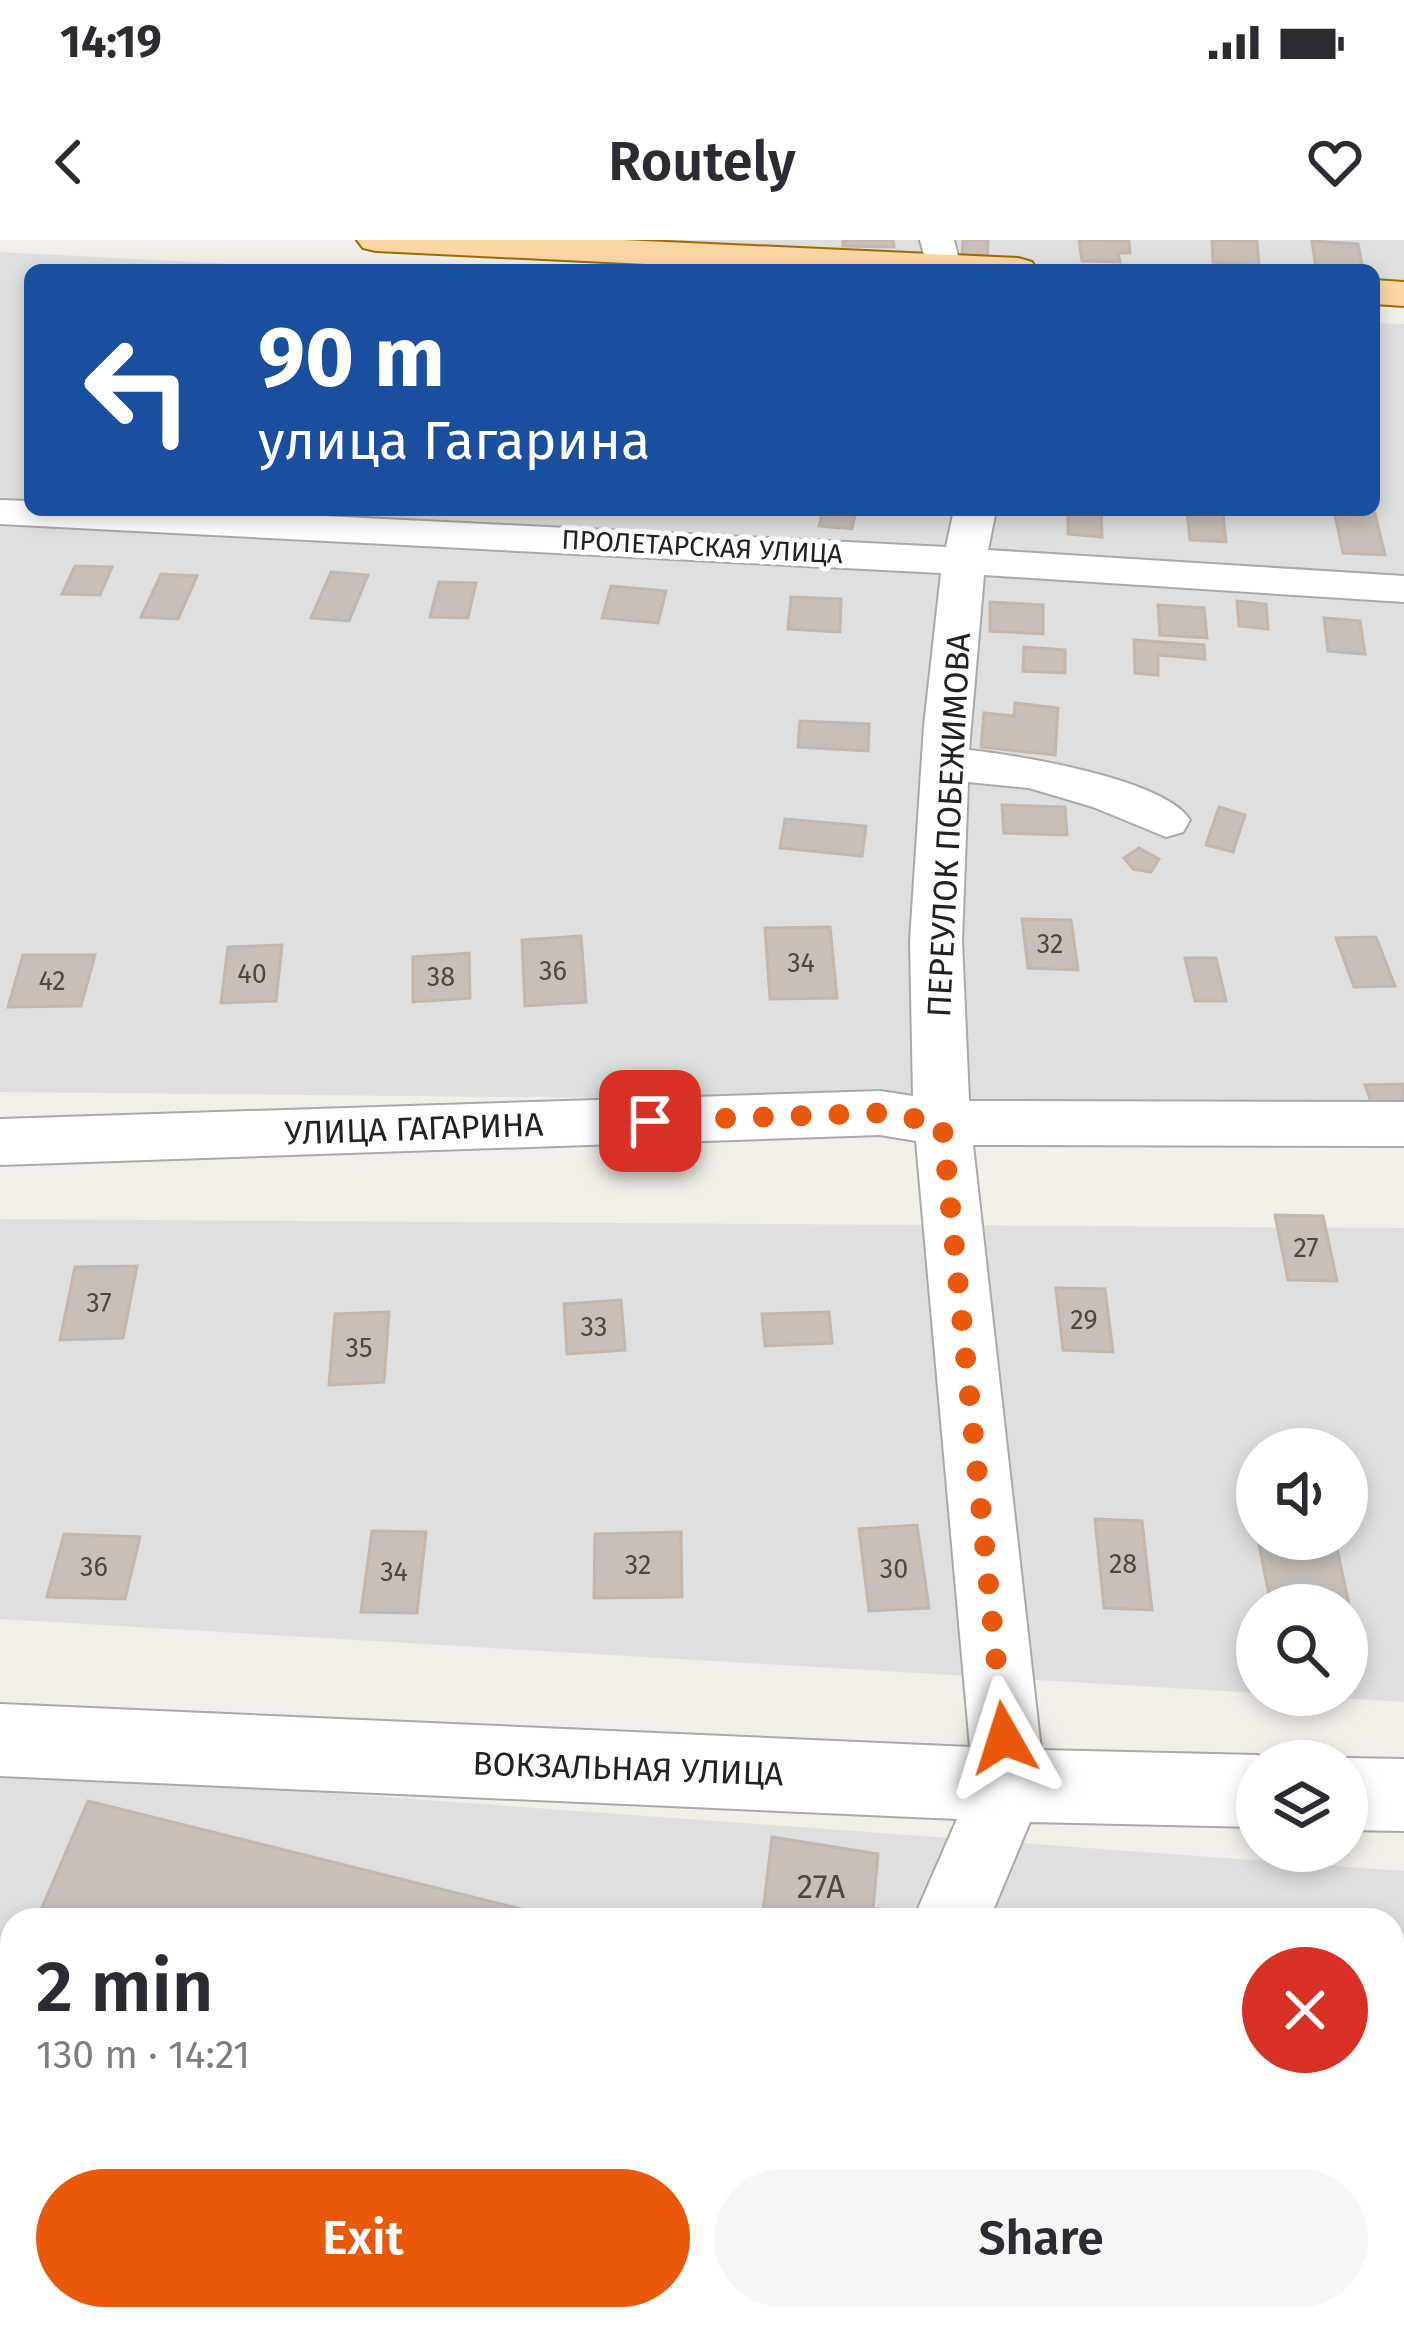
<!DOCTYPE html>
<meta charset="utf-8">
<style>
:root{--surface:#fff;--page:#f7f7f7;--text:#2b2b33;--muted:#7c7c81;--accent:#ea580c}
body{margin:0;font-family:"Fira Sans",sans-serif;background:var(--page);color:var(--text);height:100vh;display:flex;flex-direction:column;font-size:45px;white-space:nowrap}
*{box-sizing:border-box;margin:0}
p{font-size:39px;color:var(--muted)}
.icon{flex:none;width:66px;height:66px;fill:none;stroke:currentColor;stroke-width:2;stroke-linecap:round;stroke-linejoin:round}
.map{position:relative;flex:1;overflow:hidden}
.panel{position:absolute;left:0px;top:1668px;width:1404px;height:423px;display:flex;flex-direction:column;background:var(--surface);border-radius:36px 36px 0 0;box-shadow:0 6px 18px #0003}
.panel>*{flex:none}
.guide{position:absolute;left:24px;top:24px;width:1356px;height:252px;border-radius:18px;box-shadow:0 6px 18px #0003;background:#1a4fa0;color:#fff;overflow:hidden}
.buttons{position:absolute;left:1236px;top:1188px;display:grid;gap:24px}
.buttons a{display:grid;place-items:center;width:132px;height:132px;border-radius:50%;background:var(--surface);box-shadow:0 6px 18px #0003;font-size:60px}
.pin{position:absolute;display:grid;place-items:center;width:102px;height:102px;color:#fff;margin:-51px;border-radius:24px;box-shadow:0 6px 18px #0006}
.me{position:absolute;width:132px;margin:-66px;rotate:354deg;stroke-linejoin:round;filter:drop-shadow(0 0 9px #0008)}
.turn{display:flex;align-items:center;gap:42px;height:252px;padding:0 36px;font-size:54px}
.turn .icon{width:156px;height:156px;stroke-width:2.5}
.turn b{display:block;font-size:84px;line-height:102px}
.round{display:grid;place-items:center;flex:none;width:126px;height:126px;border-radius:63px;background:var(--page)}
.head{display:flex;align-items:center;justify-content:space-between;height:204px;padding:0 36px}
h1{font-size:72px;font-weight:600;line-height:90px}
.action{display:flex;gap:24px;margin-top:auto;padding:24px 36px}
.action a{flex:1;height:138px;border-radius:72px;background:var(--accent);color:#fff;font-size:48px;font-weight:600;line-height:138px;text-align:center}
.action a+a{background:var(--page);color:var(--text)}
.status{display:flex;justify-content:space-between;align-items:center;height:84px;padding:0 60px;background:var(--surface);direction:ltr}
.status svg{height:33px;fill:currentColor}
header{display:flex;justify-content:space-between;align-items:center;height:156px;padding:0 36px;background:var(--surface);font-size:54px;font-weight:600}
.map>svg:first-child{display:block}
</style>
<div class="status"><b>14:19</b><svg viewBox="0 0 49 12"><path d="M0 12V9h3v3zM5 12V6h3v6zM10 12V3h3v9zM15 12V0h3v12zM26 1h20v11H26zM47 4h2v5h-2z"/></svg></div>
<header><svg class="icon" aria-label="back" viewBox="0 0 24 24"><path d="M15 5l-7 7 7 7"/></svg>Routely<svg class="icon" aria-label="heart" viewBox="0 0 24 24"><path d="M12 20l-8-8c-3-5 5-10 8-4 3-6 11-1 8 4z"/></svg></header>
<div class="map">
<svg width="1404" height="2090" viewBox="0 0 1404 2090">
<rect width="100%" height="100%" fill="#f2efe9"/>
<!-- residential -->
<path fill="#e0dfdf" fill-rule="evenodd" d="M 507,0 L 1404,0 L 1404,45 L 1374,43 L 1374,30 L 1106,30 Z
M 0,12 L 351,30 L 30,30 L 30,270 L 1374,270 L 1374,83 L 1404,84 L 1404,866 L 0,852 Z
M 0,979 L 1404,988 L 1404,1462 L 1287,1455 L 1347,1455 L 1347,1365 L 1257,1365 L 1257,1453 L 0,1379 ZM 1257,1209 L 1347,1209 L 1347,1299 L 1257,1299 Z
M 0,1529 L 1404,1631 L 1404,2090 L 0,2090 ZM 12,1680 L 1392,1680 L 1392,2079 L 12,2079 Z"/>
<!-- building -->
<path fill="#c7bfb8" stroke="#c4b6ab" stroke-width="3" d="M 843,0 L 893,0 L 894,7 L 843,6 Z
M 963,0 L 988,0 L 987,19 L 962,18 Z
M 1079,0 L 1129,1 L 1130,13 L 1118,13 L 1120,22 L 1082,21 Z
M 1212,0 L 1257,1 L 1259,26 L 1213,22 Z
M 1312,1 L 1358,4 L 1363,30 L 1316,29 Z
M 823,270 L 856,270 L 852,289 L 819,286 Z
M 1068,270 L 1101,270 L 1102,297 L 1068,294 Z
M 1334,270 L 1374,270 L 1385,315 L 1343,313 Z
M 1187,272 L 1223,274 L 1226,302 L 1190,300 Z
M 75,326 L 112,327 L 100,355 L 62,354 Z
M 331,332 L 368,335 L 349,381 L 311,378 Z
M 161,334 L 197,336 L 178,379 L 141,377 Z
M 439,342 L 476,343 L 468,378 L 430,377 Z
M 611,346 L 666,351 L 658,383 L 602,378 Z
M 791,357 L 841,359 L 840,392 L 788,389 Z
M 1237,361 L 1266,364 L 1268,389 L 1239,386 Z
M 990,362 L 1043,365 L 1043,394 L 990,391 Z
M 1158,365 L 1204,368 L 1207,398 L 1160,395 Z
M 1324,378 L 1360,381 L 1365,414 L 1328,411 Z
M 1134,400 L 1204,405 L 1205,419 L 1158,415 L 1158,435 L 1135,433 Z
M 1024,407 L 1065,410 L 1065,433 L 1023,431 Z
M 1015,463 L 1058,468 L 1055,515 L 981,507 L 984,473 L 1014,476 Z
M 800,481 L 869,484 L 868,511 L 798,507 Z
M 1002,565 L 1065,567 L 1067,595 L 1004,593 Z
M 1219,567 L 1245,575 L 1233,612 L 1206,605 Z
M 785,579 L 866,586 L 862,616 L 780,608 Z
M 1139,608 L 1159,619 L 1151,632 L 1133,629 L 1124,618 Z
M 1022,679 L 1071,680 L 1078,730 L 1028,728 Z
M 830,687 L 837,758 L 770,759 L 765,688 Z
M 581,696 L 586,762 L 525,766 L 522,700 Z
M 1376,697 L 1395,746 L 1354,747 L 1336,698 Z
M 282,705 L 276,761 L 221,763 L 228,707 Z
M 469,713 L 470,758 L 413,762 L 413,717 Z
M 23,715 L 95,715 L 81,766 L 8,767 Z
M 1185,718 L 1216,718 L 1226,761 L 1195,761 Z
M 1404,844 L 1404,870 L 1374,870 L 1365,845 Z
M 1275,975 L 1323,976 L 1337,1041 L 1288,1040 Z
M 137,1026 L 123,1098 L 60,1100 L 75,1027 Z
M 1056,1048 L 1105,1049 L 1113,1112 L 1063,1110 Z
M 621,1060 L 625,1110 L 567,1114 L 564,1064 Z
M 389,1072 L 384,1142 L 329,1145 L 335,1074 Z
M 829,1072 L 832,1103 L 765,1106 L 762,1074 Z
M 1095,1279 L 1142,1281 L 1152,1370 L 1104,1368 Z
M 917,1285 L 929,1368 L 869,1371 L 859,1289 Z
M 372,1291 L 426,1292 L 417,1373 L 361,1372 Z
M 681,1292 L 682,1357 L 594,1358 L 595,1294 Z
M 64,1294 L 140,1297 L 125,1359 L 47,1357 Z
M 1258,1299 L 1335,1299 L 1351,1374 L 1347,1373 L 1347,1365 L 1271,1365 Z
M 88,1561 L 545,1675 L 544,1680 L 37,1679 Z
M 772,1597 L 878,1614 L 872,1680 L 762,1680 Z
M 569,2079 L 804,2079 L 830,2090 L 565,2090 Z"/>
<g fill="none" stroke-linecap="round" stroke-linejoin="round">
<defs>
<path id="minor" d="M 920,0 L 954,0 L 959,20 L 968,30 L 928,30 Z
M 0,260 L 30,261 L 30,270 L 206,270 L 946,307 L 954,270 L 996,270 L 988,310 L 1404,336 L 1404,362 L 984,335 L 969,510 C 1017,515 1165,539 1190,580 L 1183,592 L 1166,597 L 1093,567 L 1029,548 L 968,542 L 962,701 L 969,861 L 1404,862 L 1404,906 L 973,905 L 1041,1510 L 1257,1515 L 1272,1521 L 1257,1521 L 1257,1587 L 1030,1582 L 989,1680 L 913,1680 L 957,1579 L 0,1536 L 0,1464 L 970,1507 L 916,901 L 880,895 L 0,925 L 0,879 L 880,851 L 913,856 L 910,701 L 924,486 L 941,333 L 0,284 Z
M 1347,1518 L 1404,1519 L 1404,1591 L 1347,1590 L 1347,1521 L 1339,1521 Z
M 477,2079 L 563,2079 L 560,2090 L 474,2090 Z
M 1175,2079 L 1284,2079 L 1289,2090 L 1180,2090 Z"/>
<path id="major" d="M 357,0 L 623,0 L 1018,18 L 1032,22 L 1037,30 L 770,30 L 376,11 L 363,8 Z
M 1374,40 L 1404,42 L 1404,66 L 1374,64 Z"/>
</defs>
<!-- minor casing -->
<use href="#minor" stroke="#a9a9a9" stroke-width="4"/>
<!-- major casing -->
<use href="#major" stroke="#a06b00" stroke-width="4"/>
<!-- minor -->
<use href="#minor" fill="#fff" fill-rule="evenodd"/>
<!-- major -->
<use href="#major" fill="#fcd6a4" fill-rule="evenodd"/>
</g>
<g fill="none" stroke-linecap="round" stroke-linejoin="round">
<!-- route -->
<path stroke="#ea580c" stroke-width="21" stroke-dasharray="0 37.8" d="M 650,881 L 880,873 L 942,883 L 1004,1498"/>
</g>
<g text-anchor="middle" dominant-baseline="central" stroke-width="10" stroke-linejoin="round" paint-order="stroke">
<!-- far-street labels -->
<g font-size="27" fill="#222" stroke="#fff">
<text transform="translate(702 307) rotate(3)">ПРОЛЕТАРСКАЯ УЛИЦА</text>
</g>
<!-- number labels -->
<g font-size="27" fill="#4b4948">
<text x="1050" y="704">32</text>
<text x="801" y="723">34</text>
<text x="553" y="731">36</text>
<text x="252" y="734">40</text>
<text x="441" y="737">38</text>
<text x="52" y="741">42</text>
<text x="1306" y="1008">27</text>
<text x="99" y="1063">37</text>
<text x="1084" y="1080">29</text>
<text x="594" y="1087">33</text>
<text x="359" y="1108">35</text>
<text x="1123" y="1324">28</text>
<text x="638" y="1325">32</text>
<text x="94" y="1327">36</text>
<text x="894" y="1329">30</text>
<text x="394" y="1332">34</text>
</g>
<!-- street labels -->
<g font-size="33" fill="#222" stroke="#fff">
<text transform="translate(949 585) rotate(-87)">ПЕРЕУЛОК ПОБЕЖИМОВА</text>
<text transform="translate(414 889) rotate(-2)">УЛИЦА ГАГАРИНА</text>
<text transform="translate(628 1529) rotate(2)">ВОКЗАЛЬНАЯ УЛИЦА</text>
</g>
<!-- near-number labels -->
<g font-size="33" fill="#4b4948">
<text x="821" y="1647">27А</text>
</g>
</g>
</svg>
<div class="buttons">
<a><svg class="icon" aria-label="sound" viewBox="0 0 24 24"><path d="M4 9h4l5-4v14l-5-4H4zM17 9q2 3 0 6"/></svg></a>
<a><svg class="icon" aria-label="search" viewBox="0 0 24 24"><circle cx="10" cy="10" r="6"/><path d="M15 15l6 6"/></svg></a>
<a><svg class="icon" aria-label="layers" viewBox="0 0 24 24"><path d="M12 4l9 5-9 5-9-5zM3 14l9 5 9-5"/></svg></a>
</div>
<div class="pin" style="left:650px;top:881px;background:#d93025"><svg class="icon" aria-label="arrive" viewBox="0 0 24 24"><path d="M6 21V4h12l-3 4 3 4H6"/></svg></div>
<svg class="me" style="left:1004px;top:1498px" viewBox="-20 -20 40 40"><path d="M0-17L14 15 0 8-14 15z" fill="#ea580c" stroke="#fff" stroke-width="4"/></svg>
<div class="guide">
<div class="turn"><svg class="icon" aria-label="left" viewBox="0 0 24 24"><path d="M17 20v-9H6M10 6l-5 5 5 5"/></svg><div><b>90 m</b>улица Гагарина</div></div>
</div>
<section class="panel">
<div class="head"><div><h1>2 min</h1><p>130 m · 14:21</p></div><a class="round" style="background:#d93025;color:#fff"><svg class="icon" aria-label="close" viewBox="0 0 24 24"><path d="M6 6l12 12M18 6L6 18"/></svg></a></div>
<div class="action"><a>Exit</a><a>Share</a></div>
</section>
</div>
